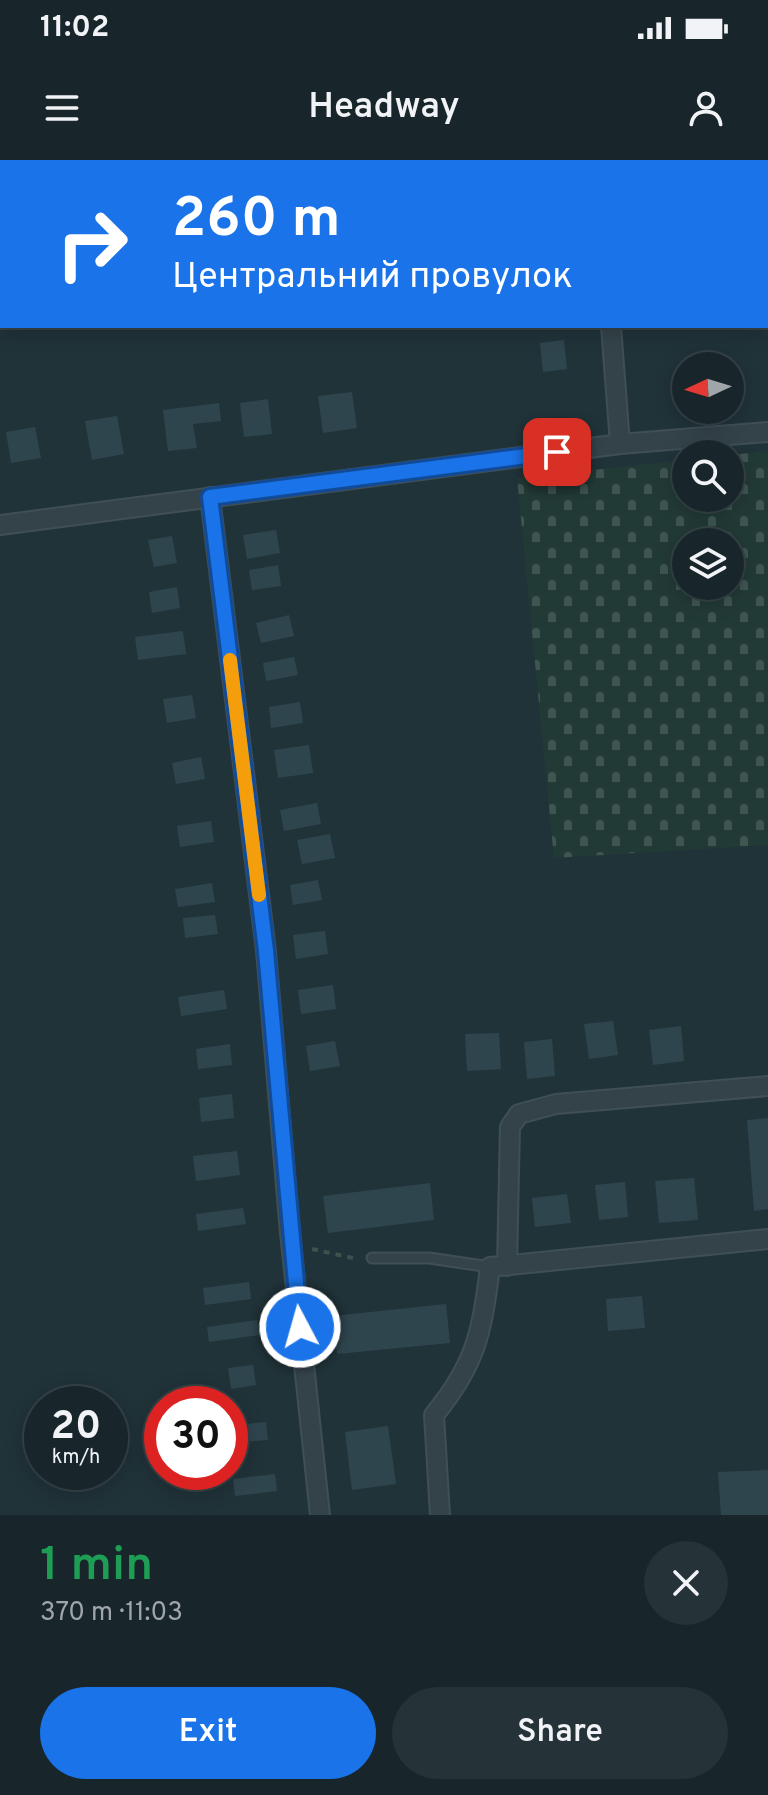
<!DOCTYPE html>
<meta charset="utf-8">
<style>
:root{--surface:#18262b;--page:#253237;--text:#f1f3f6;--muted:#9fa5a9;--line:#364347;--accent:#1a73e8}
body{margin:0;font-family:Overpass,sans-serif;background:var(--page);color:var(--text);height:100vh;display:flex;flex-direction:column;font-size:30px;white-space:nowrap}
*{box-sizing:border-box;margin:0}
p{font-size:26px;color:var(--muted)}
.icon{flex:none;width:44px;height:44px;fill:none;stroke:currentColor;stroke-width:2;stroke-linecap:round;stroke-linejoin:round}
.map{position:relative;height:1355px;overflow:hidden}
.sheet{display:flex;flex-direction:column;background:var(--surface);flex:1}
.sheet>*{flex:none}
.top-card{position:absolute;left:0px;top:0px;width:768px;height:168px;box-shadow:0 4px 20px #0003,0 0 0 2px var(--line);background:#1a73e8;color:#fff;overflow:hidden}
.needle{width:52px;rotate:266deg}
.buttons{position:absolute;left:672px;top:192px;display:grid;gap:16px}
.buttons a{display:grid;place-items:center;width:72px;height:72px;border-radius:50%;background:var(--surface);box-shadow:0 4px 20px #0003,0 0 0 2px var(--line);font-size:40px}
.speed{position:absolute;left:24px;top:1226px;display:flex;gap:16px;font-size:40px;font-weight:700;text-align:center}
.speed>*{display:grid;place-content:center;width:104px;height:104px;border-radius:50%;background:var(--surface);box-shadow:0 4px 20px #0003,0 0 0 2px var(--line);line-height:1}
.speed small{font-size:20px;font-weight:400}
.speed .limit{border:12px solid #d22;background:#fff;color:#111}
.pin{position:absolute;display:grid;place-items:center;width:68px;height:68px;color:#fff;margin:-34px;border-radius:16px;box-shadow:0 4px 12px #0006}
.me{position:absolute;width:88px;margin:-44px;rotate:354deg;stroke-linejoin:round;filter:drop-shadow(0 0 6px #0008)}
.turn{display:flex;align-items:center;gap:28px;height:168px;padding:0 40px;font-size:36px}
.turn .icon{width:104px;height:104px;stroke-width:2.5}
.turn b{display:block;font-size:56px;line-height:68px}
.round{display:grid;place-items:center;flex:none;width:84px;height:84px;border-radius:42px;background:var(--page)}
.head{display:flex;align-items:center;justify-content:space-between;height:136px;padding:0 40px}
h1{font-size:48px;font-weight:600;line-height:60px;color:#1e9e55}
.action{display:flex;gap:16px;margin-top:auto;padding:16px 40px}
.action a{flex:1;height:92px;border-radius:48px;background:var(--accent);color:#fff;font-size:32px;font-weight:600;line-height:92px;text-align:center}
.action a+a{background:var(--page);color:var(--text)}
.status{display:flex;justify-content:space-between;align-items:center;height:56px;padding:0 40px;background:var(--surface);direction:ltr}
.status svg{height:22px;fill:currentColor}
header{display:flex;justify-content:space-between;align-items:center;height:104px;padding:0 40px;background:var(--surface);font-size:36px;font-weight:600}
.map>svg:first-child{display:block}
</style>
<div class="status"><b>11:02</b><svg viewBox="0 0 49 12"><path d="M0 12V9h3v3zM5 12V6h3v6zM10 12V3h3v9zM15 12V0h3v12zM26 1h20v11H26zM47 4h2v5h-2z"/></svg></div>
<header><svg class="icon" aria-label="menu" viewBox="0 0 24 24"><path d="M4 6h16M4 12h16M4 18h16"/></svg>Headway<svg class="icon" aria-label="person" viewBox="0 0 24 24"><circle cx="12" cy="8" r="4"/><path d="M4 21q1-7 8-7t8 7"/></svg></header>
<div class="map">
<svg width="768" height="1355" viewBox="0 0 768 1355">
<defs>
<pattern id="cemetery-stones" width="16" height="16" patternUnits="userSpaceOnUse" patternTransform="scale(2)"><rect width="16" height="16" fill="#223a36"/><path d="M2 7V4a2 2 0 0 1 4 0v3zM10 15v-3a2 2 0 0 1 4 0v3z" fill="#405552"/></pattern>
</defs>
<rect width="100%" height="100%" fill="#203339"/>
<!-- cemetery -->
<path fill="url(#cemetery-stones)" fill-rule="evenodd" d="M 768,291 L 768,685 L 554,698 L 517,318 L 686,300 L 686,338 L 730,338 L 730,295 ZM 686,382 L 730,382 L 730,426 L 686,426 Z"/>
<!-- building -->
<path fill="#2f454e" d="M 564,180 L 567,209 L 543,212 L 540,183 Z
M 352,232 L 357,268 L 323,273 L 318,236 Z
M 268,239 L 272,274 L 244,277 L 240,243 Z
M 219,243 L 221,261 L 193,264 L 197,288 L 168,291 L 163,250 Z
M 117,256 L 124,294 L 92,300 L 85,261 Z
M 35,267 L 41,298 L 11,303 L 6,272 Z
M 276,370 L 280,393 L 247,399 L 243,375 Z
M 172,376 L 177,403 L 154,407 L 148,380 Z
M 278,405 L 281,426 L 252,430 L 249,410 Z
M 177,427 L 180,448 L 152,453 L 149,432 Z
M 289,455 L 294,476 L 261,483 L 256,463 Z
M 183,471 L 186,494 L 138,500 L 135,477 Z
M 294,497 L 298,515 L 266,521 L 263,503 Z
M 192,535 L 196,558 L 167,563 L 163,539 Z
M 300,542 L 303,563 L 271,568 L 269,547 Z
M 309,585 L 313,613 L 278,618 L 274,590 Z
M 201,597 L 205,619 L 176,624 L 172,603 Z
M 317,643 L 321,664 L 284,671 L 280,650 Z
M 211,661 L 214,682 L 180,687 L 177,666 Z
M 330,674 L 335,698 L 302,704 L 297,680 Z
M 318,720 L 322,740 L 293,745 L 290,725 Z
M 212,723 L 215,742 L 178,747 L 175,729 Z
M 215,755 L 218,774 L 185,778 L 183,758 Z
M 325,771 L 328,794 L 296,799 L 293,775 Z
M 333,825 L 336,849 L 301,854 L 298,830 Z
M 224,830 L 227,849 L 181,856 L 178,837 Z
M 613,861 L 618,895 L 589,899 L 584,864 Z
M 681,866 L 684,901 L 653,905 L 649,870 Z
M 499,873 L 501,909 L 467,911 L 465,874 Z
M 552,879 L 555,916 L 527,919 L 524,882 Z
M 335,881 L 340,906 L 310,911 L 306,886 Z
M 230,884 L 232,905 L 198,909 L 196,889 Z
M 232,934 L 234,958 L 201,962 L 199,938 Z
M 768,958 L 768,1049 L 754,1051 L 747,960 Z
M 237,991 L 240,1015 L 196,1021 L 193,996 Z
M 694,1018 L 698,1060 L 659,1063 L 655,1021 Z
M 625,1022 L 628,1057 L 599,1060 L 595,1025 Z
M 430,1023 L 434,1060 L 328,1073 L 323,1036 Z
M 567,1034 L 571,1063 L 535,1067 L 532,1038 Z
M 243,1048 L 246,1064 L 198,1071 L 196,1054 Z
M 249,1122 L 251,1139 L 205,1145 L 203,1128 Z
M 642,1136 L 645,1168 L 608,1171 L 606,1139 Z
M 446,1144 L 450,1183 L 337,1194 L 333,1156 Z
M 257,1160 L 260,1175 L 209,1182 L 207,1167 Z
M 253,1205 L 256,1225 L 231,1229 L 228,1208 Z
M 266,1262 L 268,1280 L 230,1283 L 230,1266 Z
M 388,1266 L 396,1324 L 352,1330 L 345,1272 Z
M 768,1310 L 768,1355 L 721,1355 L 718,1312 Z
M 275,1314 L 277,1331 L 235,1336 L 233,1319 Z"/>
<g fill="none" stroke-linecap="round" stroke-linejoin="round">
<defs>
<path id="service" d="M 372,1098 L 429,1098 L 490,1107"/>
<path id="minor" d="M 597,0 L 597,2
M 223,2 L 239,0
M 0,29 L 2,29
M 611,166 L 620,284
M 210,337 L 266,791 L 290,1073 L 320,1355
M 0,365 L 620,284 L 768,272
M 507,1106 L 510,967 L 519,954 L 556,944 L 768,926
M 440,1355 L 434,1255 C 476,1204 482,1172 490,1107 L 768,1079"/>
</defs>
<!-- service casing -->
<use href="#service" stroke="#404f56" stroke-width="13"/>
<!-- minor casing -->
<use href="#minor" stroke="#404f56" stroke-width="22"/>
<!-- path -->
<path stroke="#3a534d" stroke-width="4" stroke-dasharray="6 6" stroke-linecap="butt" d="M 312,1089 L 357,1099"/>
<!-- service -->
<use href="#service" stroke="#34434a" stroke-width="9"/>
<!-- minor -->
<use href="#minor" stroke="#34434a" stroke-width="18"/>
</g>
<g fill="none" stroke-linecap="round" stroke-linejoin="round">
<defs>
<path id="route" d="M 300,1167 L 266,791 L 210,337 L 557,292"/>
</defs>
<!-- route casing -->
<use href="#route" stroke="#114b97" stroke-width="20"/>
<!-- route -->
<use href="#route" stroke="#1a73e8" stroke-width="14"/>
<!-- slow -->
<path stroke="#f59e0b" stroke-width="14" d="M 230,500 L 259,735"/>
</g>
</svg>
<div class="buttons">
<a><svg class="needle" viewBox="-14 -14 28 28"><path d="M0-13l5 13h-10z" fill="#e53935"/><path d="M0 13l5-13h-10z" fill="#9fa5a9"/></svg></a>
<a><svg class="icon" aria-label="search" viewBox="0 0 24 24"><circle cx="10" cy="10" r="6"/><path d="M15 15l6 6"/></svg></a>
<a><svg class="icon" aria-label="layers" viewBox="0 0 24 24"><path d="M12 4l9 5-9 5-9-5zM3 14l9 5 9-5"/></svg></a>
</div>
<div class="speed"><div>20<small>km/h</small></div><div class="limit">30</div></div>
<div class="pin" style="left:557px;top:292px;background:#d93025"><svg class="icon" aria-label="arrive" viewBox="0 0 24 24"><path d="M6 21V4h12l-3 4 3 4H6"/></svg></div>
<svg class="me" style="left:300px;top:1167px" viewBox="-20 -20 40 40"><circle r="17" fill="#1a73e8" stroke="#fff" stroke-width="3"/><path d="M0-11L8 9 0 5-8 9z" fill="#fff"/></svg>
<div class="top-card">
<div class="turn"><svg class="icon" aria-label="right" viewBox="0 0 24 24"><path d="M7 20v-9h11M14 6l5 5-5 5"/></svg><div><b>260 m</b>Центральний провулок</div></div>
</div>
</div>
<section class="sheet">
<div class="head"><div><h1>1 min</h1><p>370 m · 11:03</p></div><a class="round"><svg class="icon" aria-label="close" viewBox="0 0 24 24"><path d="M6 6l12 12M18 6L6 18"/></svg></a></div>
<div class="action"><a>Exit</a><a>Share</a></div>
</section>
